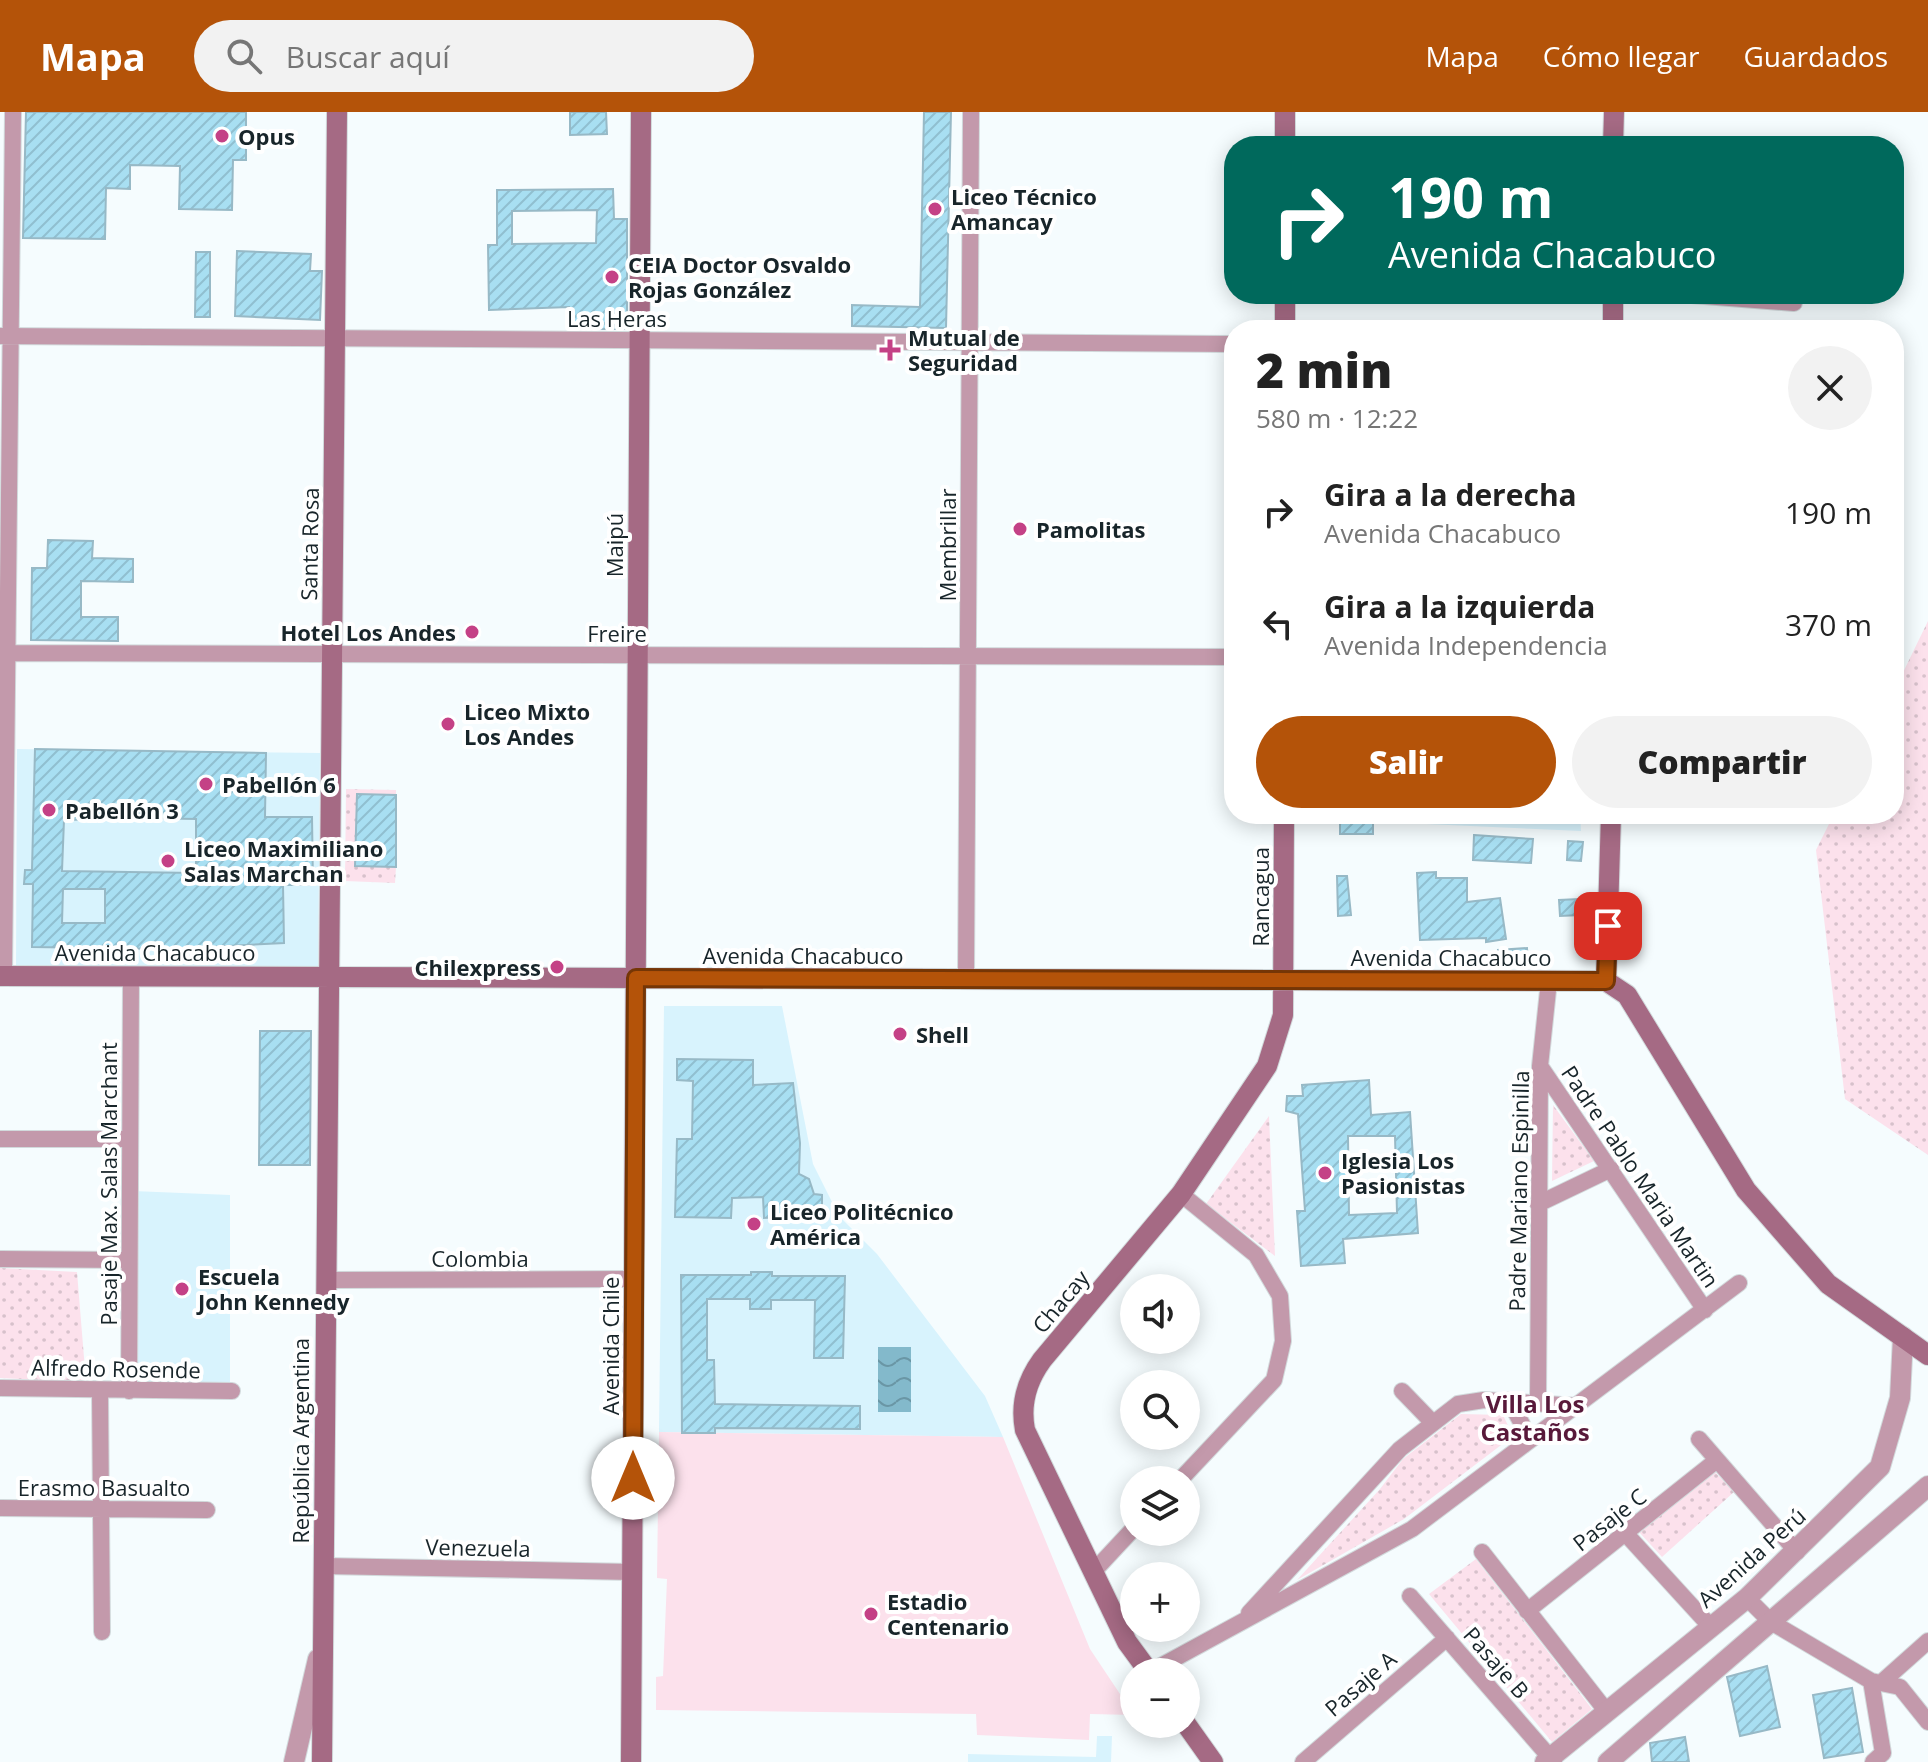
<!DOCTYPE html>
<html lang="es">
<meta charset="utf-8">
<style>
:root{--surface:#fff;--page:#f2f2f2;--text:#222;--muted:#767676;--accent:#b45309}
body{margin:0;font-family:"Open Sans",sans-serif;background:var(--page);color:var(--text);height:100vh;display:flex;flex-direction:column;font-size:30px;white-space:nowrap}
*{box-sizing:border-box;margin:0}
p{font-size:26px;color:var(--muted)}
.icon{flex:none;width:44px;height:44px;fill:none;stroke:currentColor;stroke-width:2;stroke-linecap:round;stroke-linejoin:round}
.map{position:relative;flex:1;overflow:hidden}
.details{position:absolute;left:1224px;top:208px;width:680px;height:504px;display:flex;flex-direction:column;background:var(--surface);border-radius:32px;box-shadow:0 4px 20px #0003}
.details>*{flex:none}
.banner{position:absolute;left:1224px;top:24px;width:680px;height:168px;border-radius:32px;box-shadow:0 4px 20px #0003;background:#00695c;color:#fff;overflow:hidden}
.tools{position:absolute;left:1120px;top:1162px;display:grid;gap:16px}
.tools a{display:grid;place-items:center;width:80px;height:80px;border-radius:50%;background:var(--surface);box-shadow:0 4px 20px #0003;font-size:40px}
.pin{position:absolute;display:grid;place-items:center;width:68px;height:68px;color:#fff;margin:-34px;border-radius:16px;box-shadow:0 4px 12px #0006}
.me{position:absolute;width:88px;margin:-44px;rotate:0deg;stroke-linejoin:round;filter:drop-shadow(0 0 6px #0008)}
.turn{display:flex;align-items:center;gap:28px;height:168px;padding:0 32px;font-size:36px}
.turn .icon{width:104px;height:104px;stroke-width:2.5}
.turn b{display:block;font-size:56px;line-height:68px}
.round{display:grid;place-items:center;flex:none;width:84px;height:84px;border-radius:42px;background:var(--page)}
.headline{display:flex;align-items:center;justify-content:space-between;height:136px;padding:0 32px}
h1{font-size:48px;font-weight:800;line-height:60px}
.button{display:flex;gap:16px;margin-top:auto;padding:16px 32px}
.button a{flex:1;height:92px;border-radius:48px;background:var(--accent);color:#fff;font-size:32px;font-weight:800;line-height:92px;text-align:center}
.button a+a{background:var(--page);color:var(--text)}
ul{padding:0;list-style:none}
li{display:flex;align-items:center;gap:24px;height:112px;padding:0 32px}
li div{flex:1}
li b{display:block;font-size:30px}
li em{font-style:normal}
header{display:flex;align-items:center;gap:48px;box-sizing:border-box;height:112px;padding:0 40px;background:var(--accent);color:#fff}
header strong{font-size:38px}
nav{display:flex;gap:44px;margin-inline-start:auto;font-size:28px}
.search{width:560px;height:72px;background:var(--page);display:flex;align-items:center;gap:20px;box-sizing:border-box;padding:0 28px;border-radius:44px;color:var(--muted);font-size:30px}
.map>svg:first-child{display:block}
</style>
<header>
<strong>Mapa</strong>
<div class="search"><svg class="icon" aria-label="search" viewBox="0 0 24 24"><circle cx="10" cy="10" r="6"/><path d="M15 15l6 6"/></svg>Buscar aquí</div>
<nav><a>Mapa</a><a>Cómo llegar</a><a>Guardados</a></nav>
</header>
<div class="map">
<svg width="1928" height="1650" viewBox="0 0 1928 1650">
<defs>
<pattern id="green-dots" width="8" height="8" patternUnits="userSpaceOnUse" patternTransform="scale(2)"><rect width="8" height="8" fill="#fce1ec"/><path d="M2 2h.1M6 6h.1" fill="none" stroke="#d7c1cb" stroke-width="1.8" stroke-linecap="round"/></pattern>
<pattern id="water-waves" width="16" height="10" patternUnits="userSpaceOnUse" patternTransform="scale(2)"><rect width="16" height="10" fill="#83b9cb"/><path d="M0 5q4-4 8 0t8 0" fill="none" stroke="#6a96a5"/></pattern>
<pattern id="building-hatch" width="6" height="6" patternUnits="userSpaceOnUse" patternTransform="scale(2)"><rect width="6" height="6" fill="#a8dff2"/><path d="M-1 1l2-2M0 6l6-6M5 7l2-2" fill="none" stroke="#90bfd0"/></pattern>
</defs>
<rect width="100%" height="100%" fill="#f5fcfe"/>
<!-- built -->
<path fill="#d8f3fd" d="M 17,637 L 320,641 L 318,858 L 16,857 Z
M 1404,702 L 1580,702 L 1581,719 L 1404,711 Z
M 664,894 L 782,894 L 813,1052 L 839,1104 L 877,1142 L 985,1284 L 1003,1325 L 659,1320 Z
M 133,1079 L 230,1083 L 230,1271 L 135,1272 Z
M 1097,1624 L 1112,1624 L 1111,1650 L 968,1650 L 968,1642 L 1096,1645 Z"/>
<!-- green -->
<path fill="url(#green-dots)" d="M 1928,509 L 1928,1043 L 1845,987 L 1816,738 L 1834,702 L 1894,702 L 1894,579 Z
M 346,677 L 396,678 L 396,683 L 357,683 L 355,753 L 396,755 L 395,771 L 345,769 Z
M 1553,993 L 1594,1049 L 1552,1069 L 1553,994 Z
M 1269,1004 L 1275,1144 L 1206,1092 Z
M 0,1156 L 77,1160 L 86,1270 L 0,1266 Z
M 1461,1302 L 1503,1303 L 1513,1324 L 1404,1407 L 1297,1468 L 1380,1377 L 1403,1347 Z
M 1712,1357 L 1734,1380 L 1662,1445 L 1639,1420 Z
M 1476,1447 L 1592,1597 L 1552,1630 L 1429,1482 Z"/>
<!-- pitch -->
<path fill="#fce1ec" d="M 659,1320 L 1003,1325 L 1090,1537 L 1134,1603 L 1090,1602 L 1089,1628 L 977,1623 L 976,1602 L 656,1598 L 656,1565 L 663,1564 L 667,1467 L 657,1466 Z"/>
<!-- water -->
<path fill="url(#water-waves)" d="M 878,1235 L 911,1235 L 911,1300 L 878,1300 Z"/>
<!-- building -->
<path fill="url(#building-hatch)" stroke="#97b9c6" stroke-width="2" fill-rule="evenodd" d="M 26,0 L 246,0 L 246,48 L 233,48 L 232,98 L 179,97 L 180,54 L 130,53 L 130,77 L 106,76 L 105,127 L 23,126 Z
M 570,0 L 606,0 L 607,22 L 570,23 Z
M 924,0 L 951,0 L 946,216 L 852,214 L 852,193 L 920,195 Z
M 613,77 L 614,107 L 627,107 L 627,217 L 568,217 L 569,195 L 489,198 L 488,133 L 497,133 L 497,78 ZM 597,98 L 596,131 L 512,132 L 512,99 Z
M 237,139 L 311,142 L 310,159 L 322,159 L 320,208 L 235,204 Z
M 196,140 L 210,140 L 210,205 L 195,205 Z
M 48,428 L 93,429 L 92,446 L 133,447 L 133,470 L 81,469 L 81,505 L 118,505 L 118,529 L 31,528 L 32,456 L 47,456 Z
M 35,637 L 266,641 L 265,705 L 312,705 L 313,773 L 283,773 L 284,831 L 171,837 L 32,835 L 33,772 L 24,772 L 25,758 L 32,758 ZM 141,706 L 196,707 L 196,761 L 62,759 L 64,708 ZM 63,777 L 105,777 L 105,811 L 62,811 Z
M 357,682 L 396,683 L 396,755 L 355,754 Z
M 1340,707 L 1373,707 L 1373,722 L 1340,722 Z
M 1474,723 L 1533,727 L 1531,751 L 1473,748 Z
M 1568,729 L 1583,730 L 1581,749 L 1567,748 Z
M 1436,760 L 1436,766 L 1467,766 L 1467,790 L 1500,786 L 1506,827 L 1486,830 L 1486,826 L 1420,828 L 1417,761 Z
M 1337,764 L 1347,764 L 1351,803 L 1338,804 Z
M 1579,787 L 1580,803 L 1560,804 L 1559,788 Z
M 1527,836 L 1528,853 L 1499,855 L 1498,838 Z
M 260,919 L 311,919 L 310,1053 L 259,1053 Z
M 677,947 L 753,948 L 753,973 L 793,971 L 800,1031 L 799,1062 L 809,1067 L 814,1082 L 822,1083 L 822,1103 L 764,1106 L 763,1085 L 732,1086 L 731,1106 L 675,1105 L 677,1027 L 692,1027 L 693,969 L 677,968 Z
M 1369,968 L 1371,1003 L 1410,1000 L 1418,1121 L 1343,1127 L 1345,1151 L 1301,1154 L 1297,1099 L 1305,1099 L 1298,1002 L 1286,999 L 1287,984 L 1303,984 L 1302,973 ZM 1348,1024 L 1395,1024 L 1397,1101 L 1349,1103 Z
M 751,1160 L 772,1160 L 772,1164 L 845,1164 L 843,1246 L 814,1246 L 815,1188 L 771,1188 L 771,1197 L 750,1197 L 750,1187 L 707,1187 L 707,1248 L 714,1248 L 715,1292 L 860,1294 L 860,1317 L 715,1316 L 715,1321 L 682,1321 L 681,1163 L 751,1163 Z
M 1767,1554 L 1780,1615 L 1740,1624 L 1727,1565 Z
M 1852,1576 L 1863,1640 L 1824,1646 L 1813,1583 Z
M 1685,1625 L 1689,1650 L 1652,1650 L 1650,1631 Z"/>
<g fill="none" stroke-linecap="round" stroke-linejoin="round">
<defs>
<path id="minor" d="M 1679,182 L 1794,191
M 0,224 L 1234,232
M 0,541 L 1234,545
M 4,864 L 13,0
M 966,867 L 971,0
M 1540,954 L 1705,1198
M 0,1027 L 130,1027
M 1538,1092 L 1611,1057
M 0,1147 L 129,1148
M 326,1168 L 634,1167
M 0,1276 L 232,1279
M 100,1279 L 102,1520
M 129,1279 L 131,864
M 1402,1279 L 1433,1311
M 1509,1288 L 1522,1312 L 1524,1333
M 1538,1291 L 1540,954 L 1549,869
M 1699,1327 L 1797,1440
M 1180,1368 L 1274,1268 L 1283,1229 L 1280,1184 L 1256,1143 L 1181,1082
M 0,1396 L 207,1398
M 1626,1422 L 1710,1514
M 1482,1440 L 1607,1600
M 324,1454 L 632,1460
M 1094,1459 L 1134,1416
M 1410,1484 L 1554,1650
M 1747,1486 L 1771,1510 L 1871,1569 L 1900,1575 L 1928,1610
M 1527,1499 L 1717,1348
M 1249,1501 L 1400,1337 L 1458,1292 L 1484,1288 L 1577,1294
M 1150,1560 L 1412,1417 L 1739,1171
M 1871,1569 L 1883,1641 L 1873,1650
M 1882,1570 L 1928,1529
M 1303,1650 L 1447,1526"/>
<path id="tertiary" d="M 294,1650 L 318,1547
M 1545,1650 L 1747,1486 L 1880,1355 L 1900,1286 L 1903,1225
M 1608,1650 L 1928,1374"/>
<path id="secondary" d="M 1285,34 L 1285,0
M 1613,34 L 1614,0
M 1285,218 L 1285,182
M 1613,218 L 1613,182
M 0,864 L 1606,869
M 1606,869 L 1627,883 L 1746,1078 L 1828,1172 L 1928,1243
M 1606,869 L 1611,702
M 1149,1560 L 1127,1530 L 1025,1318 C 1020,1292 1026,1270 1042,1248 L 1181,1082 L 1267,954 L 1283,903 L 1284,702
M 1186,1612 L 1213,1650
M 322,1650 L 337,0
M 631,1650 L 641,0"/>
</defs>
<!-- minor casing -->
<use href="#minor" stroke="#d2dadc" stroke-width="18"/>
<!-- tertiary casing -->
<use href="#tertiary" stroke="#d2dadc" stroke-width="22"/>
<!-- secondary casing -->
<use href="#secondary" stroke="#d2dadc" stroke-width="22"/>
<!-- minor -->
<use href="#minor" stroke="#c399ab" stroke-width="16"/>
<!-- tertiary -->
<use href="#tertiary" stroke="#c399ab" stroke-width="20"/>
<!-- secondary -->
<use href="#secondary" stroke="#a56a84" stroke-width="20"/>
</g>
<g fill="none" stroke-linecap="round" stroke-linejoin="round">
<defs>
<path id="route" d="M 633,1366 L 636,866 L 1606,869 L 1608,814"/>
</defs>
<!-- route casing -->
<use href="#route" stroke="#753606" stroke-width="20"/>
<!-- route -->
<use href="#route" stroke="#b45309" stroke-width="14"/>
</g>
<!-- markers -->
<g fill="#c44186" stroke="#fff" stroke-width="3">
<circle cx="222" cy="24" r="8"/>
<circle cx="935" cy="97" r="8"/>
<circle cx="612" cy="165" r="8"/>
<path d="M886 226h8v8h8v8h-8v8h-8v-8h-8v-8h8z"/>
<circle cx="1020" cy="417" r="8"/>
<circle cx="472" cy="520" r="8"/>
<circle cx="448" cy="612" r="8"/>
<circle cx="206" cy="672" r="8"/>
<circle cx="49" cy="698" r="8"/>
<circle cx="168" cy="749" r="8"/>
<circle cx="557" cy="855" r="8"/>
<circle cx="900" cy="922" r="8"/>
<circle cx="1325" cy="1061" r="8"/>
<circle cx="754" cy="1112" r="8"/>
<circle cx="182" cy="1177" r="8"/>
<circle cx="871" cy="1502" r="8"/>
</g>
<g text-anchor="middle" dominant-baseline="central" stroke-width="8" stroke-linejoin="round" paint-order="stroke">
<!-- poi labels -->
<g font-size="22" font-weight="bold" fill="#18252a" stroke="#fff" text-anchor="start">
<text x="238" y="24">Opus</text>
<text x="951" y="84">Liceo Técnico<tspan x="951" dy="25">Amancay</tspan></text>
<text x="628" y="152">CEIA Doctor Osvaldo<tspan x="628" dy="25">Rojas González</tspan></text>
<text x="908" y="225">Mutual de<tspan x="908" dy="25">Seguridad</tspan></text>
<text x="1036" y="417">Pamolitas</text>
<text x="456" y="520" text-anchor="end">Hotel Los Andes</text>
<text x="464" y="599">Liceo Mixto<tspan x="464" dy="25">Los Andes</tspan></text>
<text x="222" y="672">Pabellón 6</text>
<text x="65" y="698">Pabellón 3</text>
<text x="184" y="736">Liceo Maximiliano<tspan x="184" dy="25">Salas Marchan</tspan></text>
<text x="541" y="855" text-anchor="end">Chilexpress</text>
<text x="916" y="922">Shell</text>
<text x="1341" y="1048">Iglesia Los<tspan x="1341" dy="25">Pasionistas</tspan></text>
<text x="770" y="1099">Liceo Politécnico<tspan x="770" dy="25">América</tspan></text>
<text x="198" y="1164">Escuela<tspan x="198" dy="25">John Kennedy</tspan></text>
<text x="887" y="1489">Estadio<tspan x="887" dy="25">Centenario</tspan></text>
</g>
<!-- street labels -->
<g font-size="22" fill="#18252a" stroke="#fff">
<text x="617" y="206">Las Heras</text>
<text transform="translate(309 432) rotate(-89)">Santa Rosa</text>
<text transform="translate(614 433) rotate(-90)">Maipú</text>
<text transform="translate(947 433) rotate(-90)">Membrillar</text>
<text x="617" y="521">Freire</text>
<text transform="translate(1260 785) rotate(-90)">Rancagua</text>
<text x="155" y="840">Avenida Chacabuco</text>
<text x="803" y="843">Avenida Chacabuco</text>
<text x="1451" y="845">Avenida Chacabuco</text>
<text transform="translate(1641 1064) rotate(56)">Padre Pablo Maria Martin</text>
<text transform="translate(108 1072) rotate(-90)">Pasaje Max. Salas Marchant</text>
<text transform="translate(1518 1079) rotate(-89)">Padre Mariano Espinilla</text>
<text x="480" y="1146">Colombia</text>
<text transform="translate(1060 1189) rotate(-50)">Chacay</text>
<text transform="translate(610 1234) rotate(-90)">Avenida Chile</text>
<text transform="translate(116 1256) rotate(1)">Alfredo Rosende</text>
<text transform="translate(300 1329) rotate(-90)">República Argentina</text>
<text x="104" y="1375">Erasmo Basualto</text>
<text transform="translate(1609 1407) rotate(-38)">Pasaje C</text>
<text transform="translate(478 1435) rotate(1)">Venezuela</text>
<text transform="translate(1751 1445) rotate(-42)">Avenida Perú</text>
<text transform="translate(1497 1550) rotate(49)">Pasaje B</text>
<text transform="translate(1360 1571) rotate(-41)">Pasaje A</text>
</g>
<!-- neighbourhood labels -->
<g font-size="24" font-weight="bold" fill="#58193a" stroke="#fff">
<text x="1535" y="1291">Villa Los<tspan x="1535" dy="28">Castaños</tspan></text>
</g>
</g>
</svg>
<div class="tools">
<a><svg class="icon" aria-label="sound" viewBox="0 0 24 24"><path d="M4 9h4l5-4v14l-5-4H4zM17 9q2 3 0 6"/></svg></a>
<a><svg class="icon" aria-label="search" viewBox="0 0 24 24"><circle cx="10" cy="10" r="6"/><path d="M15 15l6 6"/></svg></a>
<a><svg class="icon" aria-label="layers" viewBox="0 0 24 24"><path d="M12 4l9 5-9 5-9-5zM3 14l9 5 9-5"/></svg></a>
<a>+</a>
<a>−</a>
</div>
<div class="pin" style="left:1608px;top:814px;background:#d93025"><svg class="icon" aria-label="arrive" viewBox="0 0 24 24"><path d="M6 21V4h12l-3 4 3 4H6"/></svg></div>
<svg class="me" style="left:633px;top:1366px" viewBox="-20 -20 40 40"><circle r="19" fill="#fff"/><path d="M0-13L10 11 0 6-10 11z" fill="#b45309"/></svg>
<div class="banner">
<div class="turn"><svg class="icon" aria-label="right" viewBox="0 0 24 24"><path d="M7 20v-9h11M14 6l5 5-5 5"/></svg><div><b>190 m</b>Avenida Chacabuco</div></div>
</div>
<section class="details">
<div class="headline"><div><h1>2 min</h1><p>580 m · 12:22</p></div><a class="round"><svg class="icon" aria-label="close" viewBox="0 0 24 24"><path d="M6 6l12 12M18 6L6 18"/></svg></a></div>
<ul>
<li><svg class="icon" aria-label="right" viewBox="0 0 24 24"><path d="M7 20v-9h11M14 6l5 5-5 5"/></svg><div><b>Gira a la derecha</b><p>Avenida Chacabuco</p></div><em>190 m</em></li>
<li><svg class="icon" aria-label="left" viewBox="0 0 24 24"><path d="M17 20v-9H6M10 6l-5 5 5 5"/></svg><div><b>Gira a la izquierda</b><p>Avenida Independencia</p></div><em>370 m</em></li>
</ul>
<div class="button"><a>Salir</a><a>Compartir</a></div>
</section>
</div>
